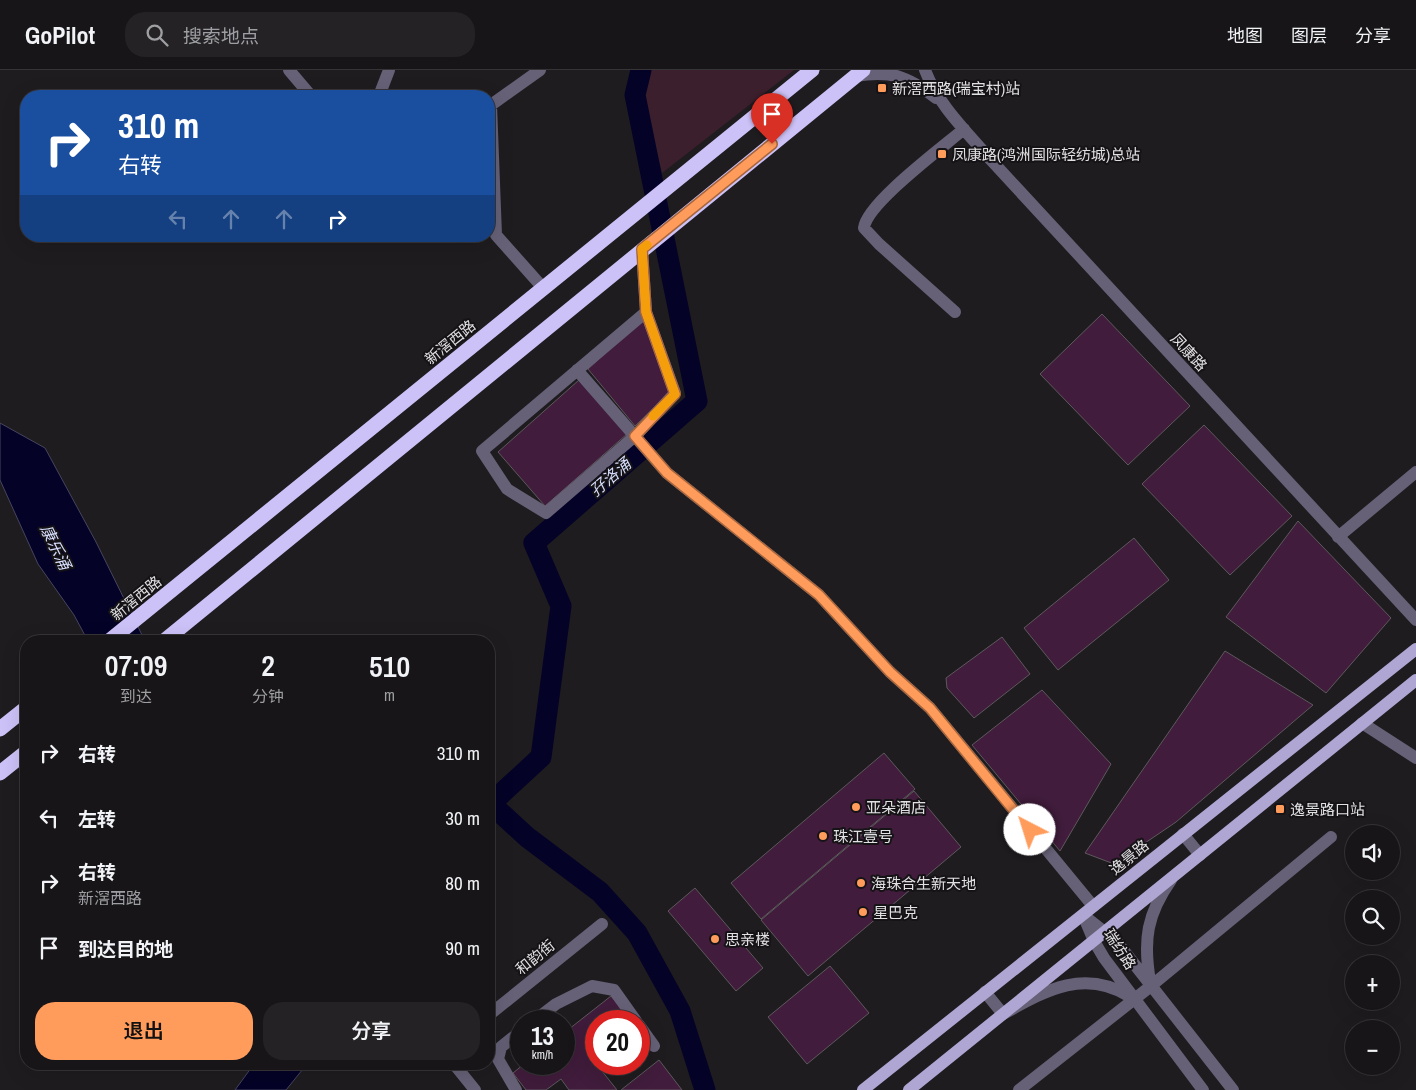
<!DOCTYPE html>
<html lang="zh">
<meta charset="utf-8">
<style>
:root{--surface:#171518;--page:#242225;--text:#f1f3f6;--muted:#9e9fa2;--line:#363437;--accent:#ff9b5b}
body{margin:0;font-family:"Archivo Narrow","Noto Sans SC",sans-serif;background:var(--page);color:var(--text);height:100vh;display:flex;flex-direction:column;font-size:19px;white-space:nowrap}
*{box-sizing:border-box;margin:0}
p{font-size:16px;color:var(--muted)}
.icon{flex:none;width:28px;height:28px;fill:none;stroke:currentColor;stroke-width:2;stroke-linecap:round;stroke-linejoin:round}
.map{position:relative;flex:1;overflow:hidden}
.sheet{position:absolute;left:20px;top:565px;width:475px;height:435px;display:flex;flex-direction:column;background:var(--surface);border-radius:20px;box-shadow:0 5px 20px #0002,0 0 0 1px var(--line)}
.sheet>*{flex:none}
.banner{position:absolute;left:20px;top:20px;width:475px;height:152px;border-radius:20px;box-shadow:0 5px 20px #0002,0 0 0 1px var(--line);background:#1a4fa0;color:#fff;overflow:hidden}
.controls{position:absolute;left:1345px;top:755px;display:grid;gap:10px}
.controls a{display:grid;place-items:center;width:55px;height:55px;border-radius:50%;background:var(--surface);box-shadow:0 5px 20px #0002,0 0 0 1px var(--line);font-size:25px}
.speed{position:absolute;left:510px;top:940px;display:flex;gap:10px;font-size:25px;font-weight:700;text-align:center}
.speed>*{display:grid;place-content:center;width:65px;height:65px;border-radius:50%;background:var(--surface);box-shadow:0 5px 20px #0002,0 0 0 1px var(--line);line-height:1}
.speed small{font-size:12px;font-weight:400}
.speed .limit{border:8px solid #d22;background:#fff;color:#111}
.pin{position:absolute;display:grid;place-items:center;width:42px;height:42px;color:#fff;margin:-51px -21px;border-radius:50% 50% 50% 0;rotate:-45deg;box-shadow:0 0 5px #0007}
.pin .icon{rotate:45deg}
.me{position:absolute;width:55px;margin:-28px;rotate:320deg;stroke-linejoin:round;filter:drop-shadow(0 0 4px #0008)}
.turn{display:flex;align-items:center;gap:18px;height:105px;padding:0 15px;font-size:22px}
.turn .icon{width:65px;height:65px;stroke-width:2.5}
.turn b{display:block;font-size:35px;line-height:42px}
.lanes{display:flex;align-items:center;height:48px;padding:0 15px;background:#0003;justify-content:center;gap:25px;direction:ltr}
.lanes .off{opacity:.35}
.eta{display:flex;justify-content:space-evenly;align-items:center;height:85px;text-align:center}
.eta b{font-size:30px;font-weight:600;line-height:35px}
.cta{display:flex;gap:10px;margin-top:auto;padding:10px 15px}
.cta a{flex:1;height:58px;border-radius:20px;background:var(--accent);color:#111;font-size:20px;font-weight:600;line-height:58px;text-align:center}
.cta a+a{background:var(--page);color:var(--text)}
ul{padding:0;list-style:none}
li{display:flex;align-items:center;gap:15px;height:65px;padding:0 15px}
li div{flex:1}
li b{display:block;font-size:19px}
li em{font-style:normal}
header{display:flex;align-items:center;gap:30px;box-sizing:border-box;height:70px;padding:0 25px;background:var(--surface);border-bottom:1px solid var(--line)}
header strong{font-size:24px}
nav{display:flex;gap:28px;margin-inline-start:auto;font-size:18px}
.search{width:350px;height:45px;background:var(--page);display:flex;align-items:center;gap:12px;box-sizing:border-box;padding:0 18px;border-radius:20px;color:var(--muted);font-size:19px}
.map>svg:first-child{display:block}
</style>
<header>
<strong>GoPilot</strong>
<div class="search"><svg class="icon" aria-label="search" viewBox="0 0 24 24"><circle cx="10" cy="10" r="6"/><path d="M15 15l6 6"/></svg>搜索地点</div>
<nav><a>地图</a><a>图层</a><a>分享</a></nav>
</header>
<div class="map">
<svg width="1416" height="1020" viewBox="0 0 1416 1020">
<rect width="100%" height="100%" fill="#1f1c20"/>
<!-- green -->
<path fill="#3c1f2c" d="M 649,0 L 794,0 L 662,103 L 642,24 Z"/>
<!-- water -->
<path fill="#040327" stroke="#46455f" d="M 0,353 L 45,378 L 96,472 L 145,571 L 88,571 L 74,545 L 38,494 L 0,410 Z
M 254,994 L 307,994 L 286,1020 L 235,1020 Z"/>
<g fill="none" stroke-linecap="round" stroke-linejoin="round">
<!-- river -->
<path stroke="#040327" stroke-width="21" d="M 491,734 L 527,767 L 600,822 L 637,863 L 680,941 L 705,1020
M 489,735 L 541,687 L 561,536 L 534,473 L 697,331 L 635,25 L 641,0"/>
</g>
<!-- building -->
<path fill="#411c3c" stroke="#5d595c" d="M 1102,244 L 1190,336 L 1128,395 L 1040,304 Z
M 643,249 L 669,323 L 635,356 L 588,299 Z
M 579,310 L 627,364 L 545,436 L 498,382 Z
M 1204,355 L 1292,446 L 1230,505 L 1142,414 Z
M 1298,451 L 1391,548 L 1326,623 L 1226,547 Z
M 1134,468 L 1169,510 L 1058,600 L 1024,558 Z
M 1002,567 L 1030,604 L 974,648 L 947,618 L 946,608 Z
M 1225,581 L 1313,635 L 1176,752 L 1114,794 L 1085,783 Z
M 1042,620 L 1111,694 L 1060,781 L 972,675 Z
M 884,683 L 915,719 L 761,849 L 731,813 Z
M 914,721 L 961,777 L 808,906 L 761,850 Z
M 695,818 L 763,898 L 736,921 L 668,841 Z
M 830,896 L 869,943 L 807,994 L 768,947 Z
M 611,926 L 631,951 L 596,951 L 596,981 L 590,986 L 617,1020 L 569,1020 L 561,1009 L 546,1020 L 526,1020 L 513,1003 L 524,994 L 564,994 L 564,963 Z
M 659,990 L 682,1020 L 621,1020 Z"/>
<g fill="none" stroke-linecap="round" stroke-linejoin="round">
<!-- minor -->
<path stroke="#666177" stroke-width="12" d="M 289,0 L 311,26
M 540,0 L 491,35 L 496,165 L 544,219
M 925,0 C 938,35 967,62 991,90 L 1416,550
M 855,6 C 891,0 907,6 936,28
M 379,26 L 389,0
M 642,179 L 646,242 L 482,381 L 507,419 L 546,443 L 635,366 L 675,323 L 646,242
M 955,242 L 879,174 L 864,158 C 866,134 943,77 964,59
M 577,300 L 667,403 L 819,525 L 890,602 L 930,638 L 1093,836
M 1338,467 L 1416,402
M 1362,653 L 1416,688
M 1183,764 L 1200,785
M 1083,845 L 1117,872 L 1233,1020
M 1083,845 L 1094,871 L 1104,888 L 1203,1020
M 1150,911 C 1143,870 1147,844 1171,810
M 985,922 L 1003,944 C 1045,921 1083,898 1129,926
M 489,945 L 602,854
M 534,951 L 556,934 L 592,916 L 614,920 L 636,951
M 639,955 L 654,976
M 454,994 L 475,1020
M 516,1020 L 498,989 L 501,977 L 521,961
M 1019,1020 L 1151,916 L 1331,767"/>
<!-- major -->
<path stroke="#afa6d3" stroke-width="12" d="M 863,1020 L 1416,579
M 909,1020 L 1416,610"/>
<!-- highway -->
<path stroke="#cdc2f8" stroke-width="15" d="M 109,571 L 812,0
M 164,571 L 863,0
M 0,659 L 26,638
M 0,703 L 26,682"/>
</g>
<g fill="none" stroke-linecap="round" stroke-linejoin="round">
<defs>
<path id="route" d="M 772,74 L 642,179 L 646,242 L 675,324 L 635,366 L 667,403 L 819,525 L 890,602 L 930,638 L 1030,760"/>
</defs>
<!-- route casing -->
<use href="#route" stroke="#a6653b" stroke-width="12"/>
<!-- route -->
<use href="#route" stroke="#ff9b5b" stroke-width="9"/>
<!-- slow -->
<path stroke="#f59e0b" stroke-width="9" d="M 647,175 L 642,179 L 646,242 L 675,324 L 653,346"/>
</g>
<!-- markers -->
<g fill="#ff9b5b" stroke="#161317" stroke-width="2">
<rect x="877" y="13" width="10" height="10" rx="2.5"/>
<rect x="937" y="79" width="10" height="10" rx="2.5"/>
<circle cx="856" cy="737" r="5"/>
<rect x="1275" y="734" width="10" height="10" rx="2.5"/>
<circle cx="823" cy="766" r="5"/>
<circle cx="861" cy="813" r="5"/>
<circle cx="863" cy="842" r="5"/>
<circle cx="715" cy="869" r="5"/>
</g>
<g text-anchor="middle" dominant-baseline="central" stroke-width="4" stroke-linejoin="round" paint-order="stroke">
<!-- poi labels -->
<g font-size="15" fill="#e1e0e2" stroke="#161317" text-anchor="start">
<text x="892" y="18">新滘西路(瑞宝村)站</text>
<text x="952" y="84">凤康路(鸿洲国际轻纺城)总站</text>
<text x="866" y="737">亚朵酒店</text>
<text x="1290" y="739">逸景路口站</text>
<text x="833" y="766">珠江壹号</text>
<text x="871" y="813">海珠合生新天地</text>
<text x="873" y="842">星巴克</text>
<text x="725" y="869">思亲楼</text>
</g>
<!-- street labels -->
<g font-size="15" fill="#e1e0e2" stroke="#161317">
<text transform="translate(450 272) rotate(-39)">新滘西路</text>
<text transform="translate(1189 282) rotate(47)">凤康路</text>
<text transform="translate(136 528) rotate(-39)">新滘西路</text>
<text transform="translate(1129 787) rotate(-39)">逸景路</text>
<text transform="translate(1120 879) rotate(57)">瑞纺路</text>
<text transform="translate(535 887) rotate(-39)">和韵街</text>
</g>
<!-- water labels -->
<g font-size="16" font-style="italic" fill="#d5ddfb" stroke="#161317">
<text transform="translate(610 407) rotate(-41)">孖洛涌</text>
<text transform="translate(56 477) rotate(64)">康乐涌</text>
</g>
</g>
</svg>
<div class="controls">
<a><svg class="icon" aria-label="sound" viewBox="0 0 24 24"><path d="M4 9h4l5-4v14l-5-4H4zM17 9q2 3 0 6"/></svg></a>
<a><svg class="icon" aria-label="search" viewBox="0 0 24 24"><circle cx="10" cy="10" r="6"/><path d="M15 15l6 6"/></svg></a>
<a>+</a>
<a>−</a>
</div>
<div class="speed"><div>13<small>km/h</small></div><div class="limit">20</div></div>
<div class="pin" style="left:772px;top:74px;background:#d93025"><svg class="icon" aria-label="arrive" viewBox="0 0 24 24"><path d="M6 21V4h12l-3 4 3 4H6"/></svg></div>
<svg class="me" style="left:1030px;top:760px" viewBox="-20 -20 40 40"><circle r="19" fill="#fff"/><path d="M0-13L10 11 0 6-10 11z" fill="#ff9b5b"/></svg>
<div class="banner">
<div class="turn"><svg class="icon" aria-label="right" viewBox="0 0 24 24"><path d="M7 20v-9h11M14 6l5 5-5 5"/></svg><div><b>310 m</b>右转</div></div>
<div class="lanes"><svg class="icon off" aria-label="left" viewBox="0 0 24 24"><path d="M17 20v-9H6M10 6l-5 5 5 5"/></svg><svg class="icon off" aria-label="ahead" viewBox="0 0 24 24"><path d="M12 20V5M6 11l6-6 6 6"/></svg><svg class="icon off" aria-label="ahead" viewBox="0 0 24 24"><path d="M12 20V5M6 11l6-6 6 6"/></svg><svg class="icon" aria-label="right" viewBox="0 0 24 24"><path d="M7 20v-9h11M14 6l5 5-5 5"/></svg></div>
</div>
<section class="sheet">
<div class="eta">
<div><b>07:09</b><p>到达</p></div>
<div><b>2</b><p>分钟</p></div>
<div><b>510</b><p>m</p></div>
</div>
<ul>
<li><svg class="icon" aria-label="right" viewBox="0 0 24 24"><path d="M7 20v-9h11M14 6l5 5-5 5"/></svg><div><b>右转</b></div><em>310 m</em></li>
<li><svg class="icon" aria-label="left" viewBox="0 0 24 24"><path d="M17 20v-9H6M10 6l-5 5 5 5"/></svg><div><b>左转</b></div><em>30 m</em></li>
<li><svg class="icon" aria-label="right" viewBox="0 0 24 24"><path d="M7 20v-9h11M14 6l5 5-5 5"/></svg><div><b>右转</b><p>新滘西路</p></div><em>80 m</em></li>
<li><svg class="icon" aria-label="arrive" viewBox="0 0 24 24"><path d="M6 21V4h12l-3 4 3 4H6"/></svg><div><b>到达目的地</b></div><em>90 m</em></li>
</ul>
<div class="cta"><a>退出</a><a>分享</a></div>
</section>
</div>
